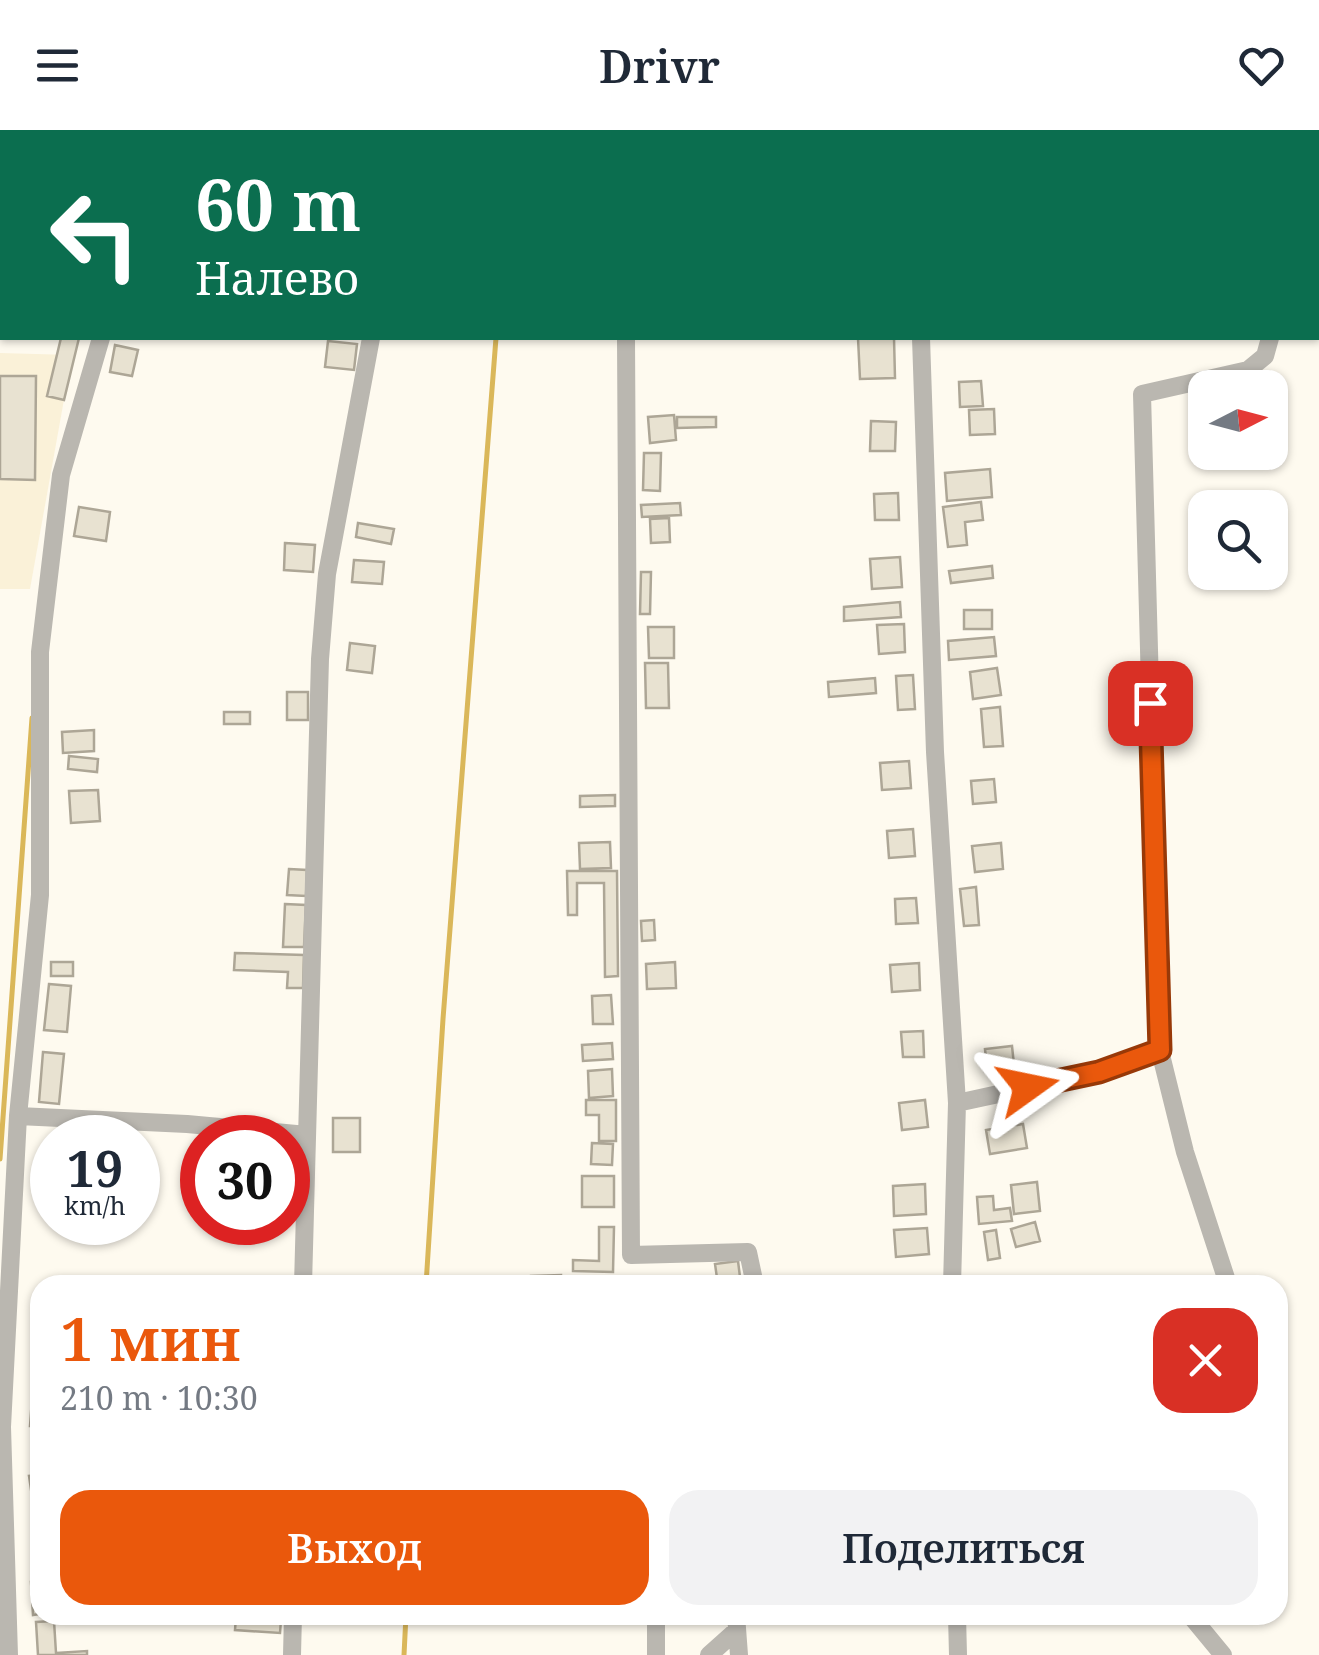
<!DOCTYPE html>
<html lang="ru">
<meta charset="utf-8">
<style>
:root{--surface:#fff;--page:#f2f2f3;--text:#1f2937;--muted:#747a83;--accent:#ea580c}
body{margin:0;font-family:"Noto Serif",serif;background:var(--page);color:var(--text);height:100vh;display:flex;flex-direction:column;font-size:38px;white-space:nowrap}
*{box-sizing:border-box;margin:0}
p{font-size:32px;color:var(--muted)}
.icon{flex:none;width:55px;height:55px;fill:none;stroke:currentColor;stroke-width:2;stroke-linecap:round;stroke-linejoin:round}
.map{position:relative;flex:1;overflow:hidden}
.side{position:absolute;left:30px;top:1145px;width:1258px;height:350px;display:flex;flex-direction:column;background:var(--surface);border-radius:30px;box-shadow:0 2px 8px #0004}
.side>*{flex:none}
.top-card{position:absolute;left:0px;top:0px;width:1320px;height:210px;box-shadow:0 2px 8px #0004;background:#0b6e4f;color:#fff;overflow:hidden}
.needle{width:65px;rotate:84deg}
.fabs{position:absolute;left:1188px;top:240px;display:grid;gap:20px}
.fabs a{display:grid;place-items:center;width:100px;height:100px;border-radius:20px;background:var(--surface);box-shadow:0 2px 8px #0004;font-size:50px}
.speed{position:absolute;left:30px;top:985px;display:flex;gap:20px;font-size:50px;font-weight:700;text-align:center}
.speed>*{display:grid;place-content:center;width:130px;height:130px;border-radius:50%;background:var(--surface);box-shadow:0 2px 8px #0004;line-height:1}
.speed small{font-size:25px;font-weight:400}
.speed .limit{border:15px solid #d22;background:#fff;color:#111}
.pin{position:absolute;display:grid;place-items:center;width:85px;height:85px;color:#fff;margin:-42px;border-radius:20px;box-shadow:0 5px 15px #0006}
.me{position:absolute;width:110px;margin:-55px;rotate:78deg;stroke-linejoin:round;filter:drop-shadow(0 0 8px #0008)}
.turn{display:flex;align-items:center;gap:35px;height:210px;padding:0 30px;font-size:45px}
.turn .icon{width:130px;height:130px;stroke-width:2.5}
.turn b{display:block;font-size:70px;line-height:85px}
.round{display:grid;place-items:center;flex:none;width:105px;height:105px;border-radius:30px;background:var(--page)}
.summary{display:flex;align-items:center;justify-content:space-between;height:170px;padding:0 30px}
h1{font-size:60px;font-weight:600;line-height:75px;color:var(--accent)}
.button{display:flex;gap:20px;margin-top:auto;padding:20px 30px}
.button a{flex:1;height:115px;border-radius:30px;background:var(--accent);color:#fff;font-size:40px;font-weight:600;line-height:115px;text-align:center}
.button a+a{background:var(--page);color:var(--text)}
header{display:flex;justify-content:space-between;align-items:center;height:130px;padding:0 30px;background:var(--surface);font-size:45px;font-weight:600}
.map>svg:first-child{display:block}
</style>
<header><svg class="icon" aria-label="menu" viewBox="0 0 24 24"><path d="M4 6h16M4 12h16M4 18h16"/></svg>Drivr<svg class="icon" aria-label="heart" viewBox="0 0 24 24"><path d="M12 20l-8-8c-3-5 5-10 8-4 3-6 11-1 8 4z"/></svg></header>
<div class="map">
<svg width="1319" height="1525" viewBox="0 0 1319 1525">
<rect width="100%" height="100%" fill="#fefaef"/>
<!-- built -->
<path fill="#faf1d8" d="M 0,223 L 72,225 L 30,459 L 0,459 Z"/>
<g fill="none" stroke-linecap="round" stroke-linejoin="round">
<!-- stream -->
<path stroke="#dab759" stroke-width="5" d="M 482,0 L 482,2
M 0,1029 L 32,588
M 426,1155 L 443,889 L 496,208
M 404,1525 L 406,1485"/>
</g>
<!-- building -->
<path fill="#e8e2d1" stroke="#ada696" stroke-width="2.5" d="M 61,208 L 79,208 L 64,270 L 47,266 Z
M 858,208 L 894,208 L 895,248 L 860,249 Z
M 328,211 L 357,214 L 354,240 L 325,237 Z
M 115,215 L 138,220 L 132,246 L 110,242 Z
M 0,246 L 36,246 L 35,350 L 0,349 Z
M 981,251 L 983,276 L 960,277 L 959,252 Z
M 994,279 L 995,304 L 970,305 L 969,280 Z
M 674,285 L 676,310 L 650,313 L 648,287 Z
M 677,287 L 716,287 L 716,297 L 677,298 Z
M 871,291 L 896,292 L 895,321 L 870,321 Z
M 644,323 L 661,323 L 660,361 L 643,360 Z
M 990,339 L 992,367 L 947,371 L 945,343 Z
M 898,363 L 899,390 L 875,390 L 874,364 Z
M 981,372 L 983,390 L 965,392 L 967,415 L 948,417 L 943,377 Z
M 680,373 L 681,385 L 642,387 L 641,375 Z
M 79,377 L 110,382 L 106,411 L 74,406 Z
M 669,388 L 670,412 L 651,413 L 650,389 Z
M 358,393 L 394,399 L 391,414 L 356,407 Z
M 285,413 L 315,415 L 313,442 L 284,440 Z
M 900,427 L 902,457 L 872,459 L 870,429 Z
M 354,430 L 384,432 L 382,454 L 352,452 Z
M 992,436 L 993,448 L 951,453 L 949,441 Z
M 641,442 L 651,442 L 650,484 L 640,484 Z
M 900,472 L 901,487 L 844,491 L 844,477 Z
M 964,480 L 992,480 L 992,499 L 964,499 Z
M 904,494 L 905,522 L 879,524 L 877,495 Z
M 648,497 L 674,497 L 674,528 L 649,528 Z
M 994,507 L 996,526 L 949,530 L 948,511 Z
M 350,513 L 375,516 L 372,543 L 347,540 Z
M 645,533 L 668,533 L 669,578 L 646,578 Z
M 997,538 L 1001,565 L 973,569 L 970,542 Z
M 913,545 L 915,579 L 898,580 L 896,546 Z
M 875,548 L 876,563 L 829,567 L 828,552 Z
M 287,562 L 308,562 L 308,590 L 287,590 Z
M 1000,577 L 1003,616 L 984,617 L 981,579 Z
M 224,582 L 250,582 L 250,594 L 224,594 Z
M 94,600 L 94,621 L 63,623 L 62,602 Z
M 69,626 L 98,629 L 97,642 L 68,639 Z
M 909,631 L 911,658 L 882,660 L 880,633 Z
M 994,649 L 996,672 L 973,674 L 971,651 Z
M 98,660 L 100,691 L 71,693 L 69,661 Z
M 615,665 L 615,676 L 580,677 L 580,666 Z
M 913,699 L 915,726 L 889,728 L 887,701 Z
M 610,712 L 611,738 L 580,739 L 579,713 Z
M 1001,713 L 1003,739 L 975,742 L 972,716 Z
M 289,739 L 307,740 L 306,766 L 287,765 Z
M 567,741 L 617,741 L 618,846 L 605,847 L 604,753 L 577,753 L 577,785 L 568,785 Z
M 976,757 L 979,795 L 964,796 L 960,759 Z
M 916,768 L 918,793 L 896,794 L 895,769 Z
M 285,774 L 306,775 L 304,817 L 283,817 Z
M 654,790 L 655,810 L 642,811 L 641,791 Z
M 235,823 L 304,825 L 303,858 L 287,858 L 288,842 L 234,840 Z
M 51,832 L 73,832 L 73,846 L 51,846 Z
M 675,832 L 676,858 L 647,859 L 646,834 Z
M 919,833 L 920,860 L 892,862 L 890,835 Z
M 49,854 L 71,856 L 67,902 L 44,900 Z
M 611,865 L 613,894 L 593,894 L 592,866 Z
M 923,901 L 924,927 L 903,927 L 901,902 Z
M 612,913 L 613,929 L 583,931 L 582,915 Z
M 1012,916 L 1014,935 L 987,938 L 985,919 Z
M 43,922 L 64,924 L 59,974 L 39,972 Z
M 612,939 L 613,966 L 589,968 L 588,941 Z
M 586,970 L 616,970 L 616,1011 L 599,1011 L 599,985 L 586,985 Z
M 925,970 L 928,997 L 902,1000 L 899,973 Z
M 333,988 L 360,988 L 360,1022 L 333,1022 Z
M 1023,994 L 1027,1018 L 990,1024 L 986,1000 Z
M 592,1013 L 613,1014 L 612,1035 L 591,1034 Z
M 582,1046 L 614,1046 L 614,1077 L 582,1077 Z
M 1037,1052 L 1040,1081 L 1014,1084 L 1011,1055 Z
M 925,1054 L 926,1084 L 894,1086 L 893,1056 Z
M 993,1066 L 994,1080 L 1010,1078 L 1012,1091 L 979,1094 L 977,1067 Z
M 1035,1092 L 1040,1111 L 1016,1117 L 1011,1099 Z
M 599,1097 L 614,1097 L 613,1142 L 573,1141 L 573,1130 L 599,1131 Z
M 927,1098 L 929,1124 L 896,1127 L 894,1100 Z
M 996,1100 L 1000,1128 L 988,1130 L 984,1102 Z
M 738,1131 L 741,1155 L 718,1155 L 715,1134 Z
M 561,1145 L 561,1155 L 531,1155 L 531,1146 Z
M 32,1269 L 40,1269 L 40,1296 L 30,1296 Z
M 40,1345 L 40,1400 L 37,1400 L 29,1346 Z
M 31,1452 L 40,1452 L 40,1484 L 33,1485 Z
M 236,1487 L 281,1490 L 280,1503 L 235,1500 Z
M 54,1491 L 56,1523 L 87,1521 L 87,1525 L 38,1525 L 36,1492 Z"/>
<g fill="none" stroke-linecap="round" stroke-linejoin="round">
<!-- street -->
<path stroke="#bab7b0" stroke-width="18" d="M 916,0 L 916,2
M 1264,0 L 1264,2
M 126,2 L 127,0
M 1318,184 L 1319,189
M 626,208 L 631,1125 L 748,1122 L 755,1155
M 921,208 L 935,622 L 957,973 L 952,1155
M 957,973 L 1099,942 L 1160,921
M 18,986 L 187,994 L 307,1005
M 1226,1148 L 1185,1022 L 1160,921 L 1142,264 L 1248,240 L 1265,226 L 1270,208
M 303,1155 L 320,529 L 327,444 L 371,208
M 736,1485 L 739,1525
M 957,1485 L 958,1525
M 1190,1485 L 1223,1525
M 9,1525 L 2,1297 L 18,986 L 40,765 L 40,522 L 61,345 L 101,208
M 292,1525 L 293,1485
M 656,1525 L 656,1485
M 709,1525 L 737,1500"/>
<!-- secondary -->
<path stroke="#9b968c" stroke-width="22" d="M 633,2 L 643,0
M 0,167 L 2,166"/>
</g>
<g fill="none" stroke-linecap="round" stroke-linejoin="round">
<defs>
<path id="route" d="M 1028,957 L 1099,942 L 1160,920 L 1150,573"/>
</defs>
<!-- route casing -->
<use href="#route" stroke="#983908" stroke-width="25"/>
<!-- route -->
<use href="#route" stroke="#ea580c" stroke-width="18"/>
</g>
</svg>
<div class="fabs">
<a><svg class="needle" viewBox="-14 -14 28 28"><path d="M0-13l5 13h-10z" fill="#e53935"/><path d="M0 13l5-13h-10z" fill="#747a83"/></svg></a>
<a><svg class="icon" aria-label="search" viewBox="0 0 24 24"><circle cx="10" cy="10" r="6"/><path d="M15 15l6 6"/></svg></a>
</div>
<div class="speed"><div>19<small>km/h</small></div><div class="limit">30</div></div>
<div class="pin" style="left:1150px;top:573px;background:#d93025"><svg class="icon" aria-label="arrive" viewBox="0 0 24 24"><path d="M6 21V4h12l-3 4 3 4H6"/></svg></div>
<svg class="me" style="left:1028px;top:957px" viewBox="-20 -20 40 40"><path d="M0-17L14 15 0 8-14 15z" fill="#ea580c" stroke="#fff" stroke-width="4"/></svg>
<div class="top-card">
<div class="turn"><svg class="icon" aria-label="left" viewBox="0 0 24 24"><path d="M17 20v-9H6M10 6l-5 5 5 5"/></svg><div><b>60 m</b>Налево</div></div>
</div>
<section class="side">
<div class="summary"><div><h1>1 мин</h1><p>210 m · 10:30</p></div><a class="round" style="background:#d93025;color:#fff"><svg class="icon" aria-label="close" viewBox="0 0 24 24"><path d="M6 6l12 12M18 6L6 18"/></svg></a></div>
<div class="button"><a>Выход</a><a>Поделиться</a></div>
</section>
</div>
